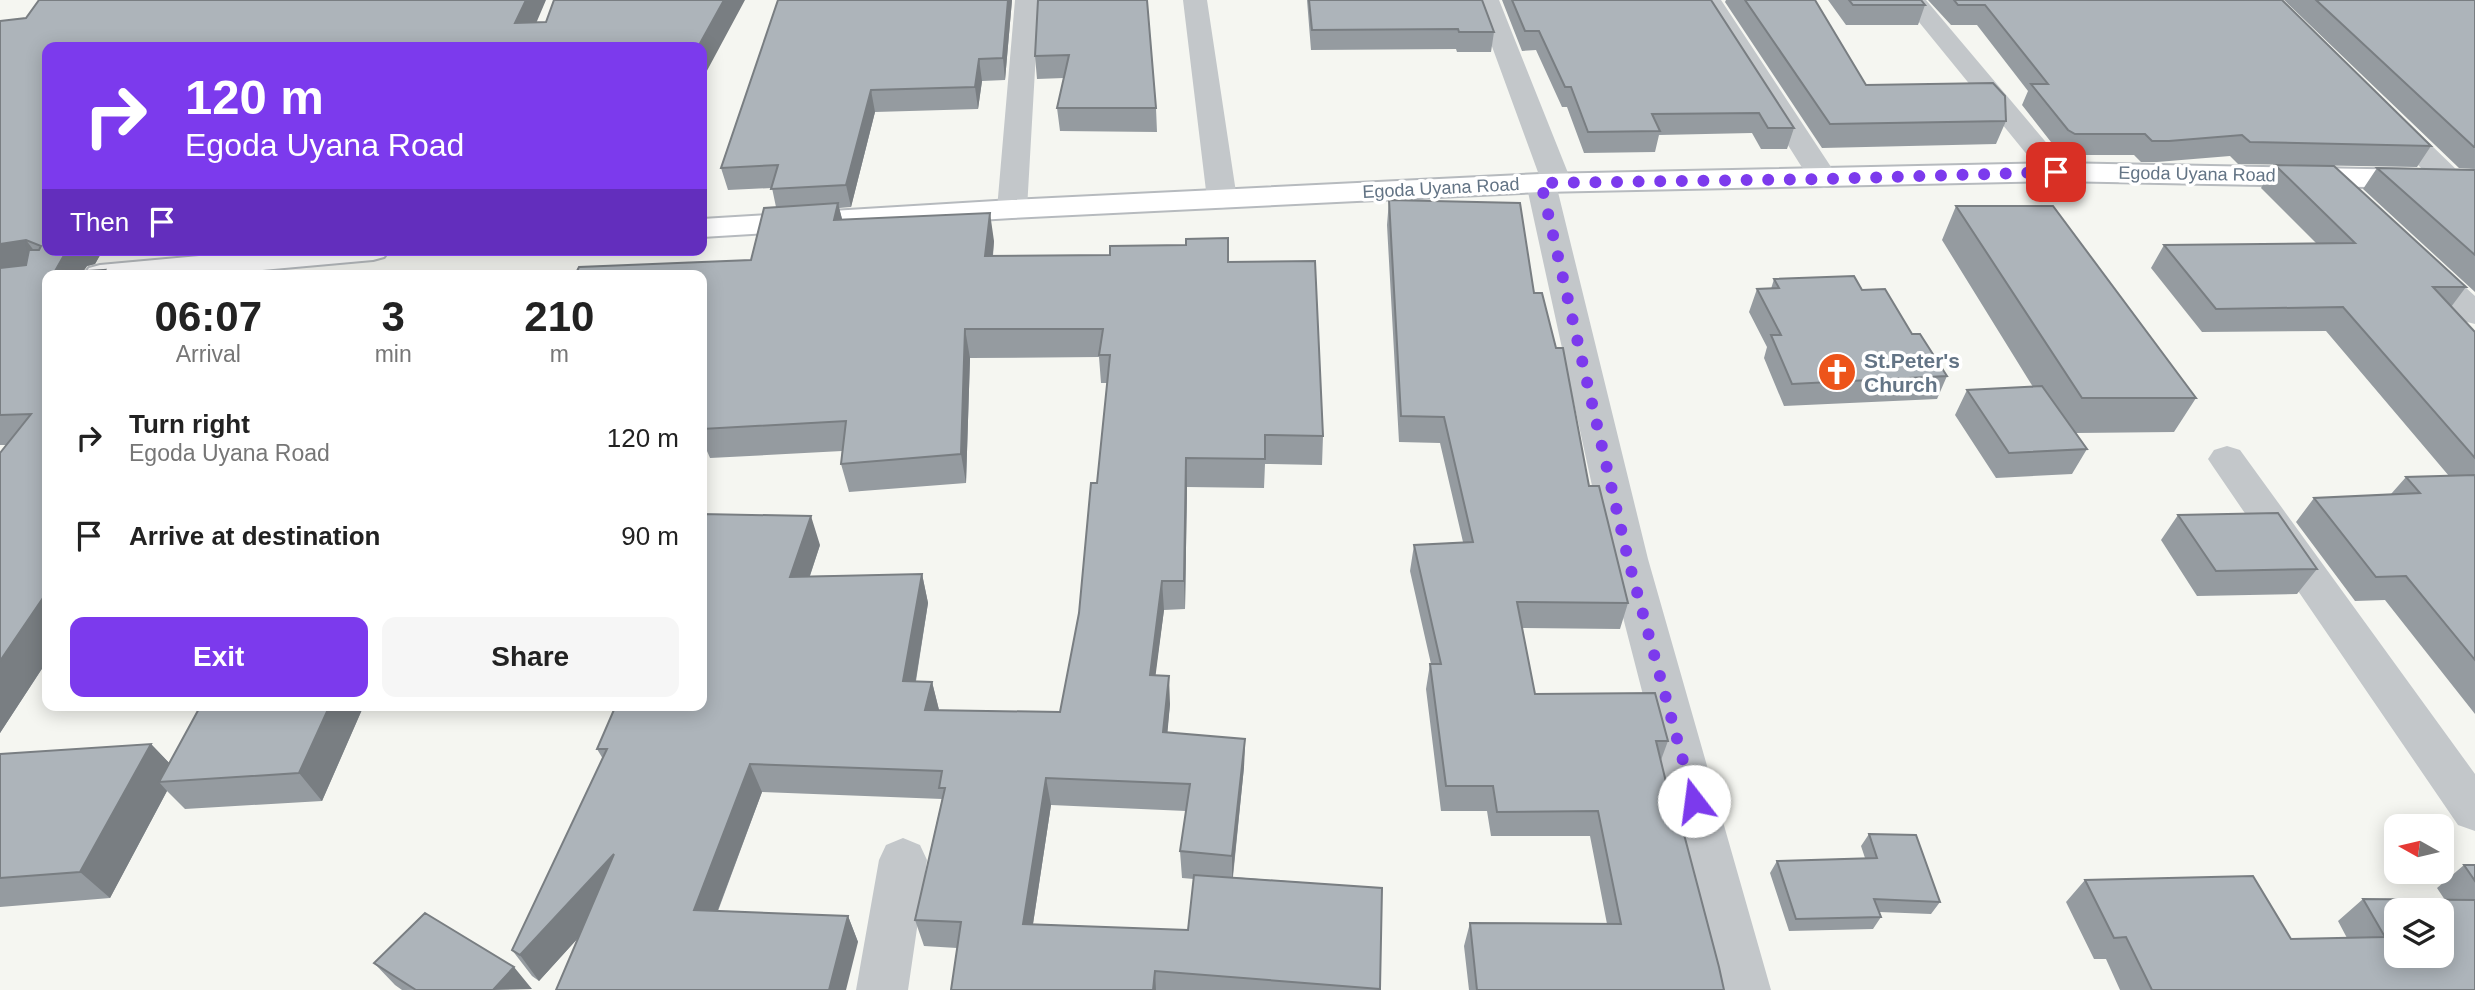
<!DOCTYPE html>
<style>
:root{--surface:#fff;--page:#f6f6f6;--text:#222;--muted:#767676;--accent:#7c3aed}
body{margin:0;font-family:Arial,sans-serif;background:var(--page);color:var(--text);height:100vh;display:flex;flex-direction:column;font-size:26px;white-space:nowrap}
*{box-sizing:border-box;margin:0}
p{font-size:23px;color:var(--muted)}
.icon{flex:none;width:38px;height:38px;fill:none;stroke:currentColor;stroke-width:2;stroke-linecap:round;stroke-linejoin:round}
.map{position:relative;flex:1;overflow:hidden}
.side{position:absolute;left:42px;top:270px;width:665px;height:441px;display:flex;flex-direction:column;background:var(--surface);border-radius:14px;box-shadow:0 4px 18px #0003}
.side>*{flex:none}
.hud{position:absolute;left:42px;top:42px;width:665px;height:214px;border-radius:14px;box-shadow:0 4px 18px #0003;background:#7c3aed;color:#fff;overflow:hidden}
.needle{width:46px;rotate:278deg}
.fabs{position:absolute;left:2384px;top:814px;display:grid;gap:14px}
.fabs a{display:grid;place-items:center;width:70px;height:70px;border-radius:14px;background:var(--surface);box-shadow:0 4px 18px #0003;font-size:35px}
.pin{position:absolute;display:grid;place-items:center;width:60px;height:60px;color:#fff;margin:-30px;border-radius:14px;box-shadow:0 4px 10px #0006}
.me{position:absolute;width:77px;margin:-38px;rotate:345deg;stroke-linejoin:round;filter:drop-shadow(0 0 5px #0008)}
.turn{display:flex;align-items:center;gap:24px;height:147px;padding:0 28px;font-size:32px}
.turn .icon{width:91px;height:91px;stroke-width:2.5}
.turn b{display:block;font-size:49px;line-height:60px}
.then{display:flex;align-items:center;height:66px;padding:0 28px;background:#0003;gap:14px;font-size:26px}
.eta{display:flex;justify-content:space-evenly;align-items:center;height:119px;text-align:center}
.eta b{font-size:42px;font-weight:600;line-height:49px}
.button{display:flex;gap:14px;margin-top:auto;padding:14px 28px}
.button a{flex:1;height:80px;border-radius:14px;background:var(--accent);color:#fff;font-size:28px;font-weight:600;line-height:80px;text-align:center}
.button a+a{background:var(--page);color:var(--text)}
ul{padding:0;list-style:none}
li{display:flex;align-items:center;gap:21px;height:98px;padding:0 28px}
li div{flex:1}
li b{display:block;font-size:26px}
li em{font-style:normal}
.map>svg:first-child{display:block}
</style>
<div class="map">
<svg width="2475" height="990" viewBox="0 0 2475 990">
<rect width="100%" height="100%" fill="#f5f6f1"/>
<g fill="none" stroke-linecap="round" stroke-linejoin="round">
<defs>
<path id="primary" d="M 2056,163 L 2475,171 L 2475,189 L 2056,181 L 1541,192 L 1012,218 L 702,237 L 702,219 L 1012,200 L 1541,174 Z
M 265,250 L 389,250 L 384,257 L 373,260 L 208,275 L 84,275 L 89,268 L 100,265 Z"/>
</defs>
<!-- primary casing -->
<use href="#primary" stroke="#b6babe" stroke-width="4"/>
<!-- minor -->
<path fill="#c3c7ca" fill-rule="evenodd" d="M 1015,0 L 1039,0 L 1027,209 L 1023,216 L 1012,218 L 1001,216 L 997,209 Z
M 1183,0 L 1207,0 L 1237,199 L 1233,205 L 1222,208 L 1211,205 L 1207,199 Z
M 1475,0 L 1499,0 L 1572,183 L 1568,189 L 1558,192 L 1648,559 L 1771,990 L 1719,990 L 1608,559 L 1526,183 L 1530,177 L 1539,175 Z
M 1697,0 L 1721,0 L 1839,179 L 1835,185 L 1824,188 L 1813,185 Z
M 1901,0 L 1926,0 L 2066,166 L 2071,172 L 2066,178 L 2056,181 L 2046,178 Z
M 2388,111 L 2398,113 L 2460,173 L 2464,179 L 2460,185 L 2449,188 L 2438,185 L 2378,125 L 2374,119 L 2378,113 Z
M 2421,254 L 2432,257 L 2475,296 L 2475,324 L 2463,321 L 2410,271 L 2405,264 L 2410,257 Z
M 2227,446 L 2240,450 L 2475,774 L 2475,831 L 2458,825 L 2214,468 L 2208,459 L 2214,450 Z
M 903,838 L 920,845 L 927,860 L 908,990 L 856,990 L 879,860 L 886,845 Z"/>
<!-- primary -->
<use href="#primary" fill="#fff" fill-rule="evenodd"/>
</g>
<!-- wall -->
<path fill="#959ba0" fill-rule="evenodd" d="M 1012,0 L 1005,80 L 982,81 L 978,109 L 875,112 L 851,207 L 839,208 L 842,219 L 994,241 L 993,256 L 1228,262 L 1323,436 L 1322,465 L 1265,464 L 1264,488 L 1187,487 L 1185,609 L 1164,610 L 1155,675 L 1170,704 L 1167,733 L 1245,739 L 1244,767 L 1233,877 L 1382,888 L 1380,990 L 951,990 L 957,948 L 924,946 L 915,920 L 942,799 L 762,792 L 718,911 L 848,916 L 858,942 L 578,938 L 539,981 L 532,976 L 512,950 L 603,759 L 597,749 L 820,545 L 810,576 L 922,574 L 928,603 L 916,681 L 932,682 L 939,710 L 1060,712 L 1079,613 L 1097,483 L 1107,383 L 1101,383 L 1099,357 L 970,358 L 966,483 L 849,492 L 841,464 L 842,451 L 710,458 L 707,451 L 702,451 L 702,275 L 751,260 L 776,207 L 772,188 L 728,190 L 721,168 ZM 1051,805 L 1186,811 L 1180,851 L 1182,878 L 1194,879 L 1188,930 L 1033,924 Z
M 1038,0 L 1156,108 L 1157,132 L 1060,131 L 1057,108 L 1064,78 L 1037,79 L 1035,56 Z
M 1307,0 L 1482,0 L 1494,32 L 1491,52 L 1457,52 L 1456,49 L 1311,50 Z
M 1502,0 L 1711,0 L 1794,128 L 1787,149 L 1761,149 L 1752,133 L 1659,135 L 1655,152 L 1584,153 L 1567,107 L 1562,107 L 1536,50 L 1522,51 Z
M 1726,0 L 1815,0 L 1866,85 L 2006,121 L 1996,144 L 1822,148 L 1725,2 Z
M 1828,0 L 1921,0 L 1925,5 L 1918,25 L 1846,25 Z
M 1928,0 L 2282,0 L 2431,146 L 2417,167 L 2238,164 L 2230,156 L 2157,162 L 2141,162 L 2134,155 L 2065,155 L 2058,151 L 2022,105 L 2028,91 L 1977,25 L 1951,25 Z
M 2284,0 L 2475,0 L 2475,169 L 2459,168 Z
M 0,21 L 536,23 L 702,80 L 47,47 L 47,250 L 103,250 L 95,264 L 87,266 L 83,271 L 105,270 L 108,275 L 47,275 L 47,661 L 0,733 L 0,453 L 7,445 L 0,445 Z
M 2275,165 L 2466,287 L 2451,307 L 2475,332 L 2475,714 L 2385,600 L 2355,601 L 2296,522 L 2314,498 L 2391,494 L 2406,477 L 2449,476 L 2326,331 L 2202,332 L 2151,268 L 2164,245 L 2317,244 L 2261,188 Z
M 2377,168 L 2475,170 L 2475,292 L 2363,189 Z
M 1389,200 L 1534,293 L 1589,486 L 1628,603 L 1620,629 L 1522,628 L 1535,694 L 1668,741 L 1661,760 L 1676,823 L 1724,990 L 1469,990 L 1464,946 L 1470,923 L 1607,924 L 1590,836 L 1491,836 L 1487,811 L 1441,811 L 1426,689 L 1430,664 L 1431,664 L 1410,571 L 1414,545 L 1463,542 L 1440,443 L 1399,442 L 1387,225 Z
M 1956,206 L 2196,398 L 2174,432 L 2076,433 L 2087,449 L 2072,474 L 1996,478 L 1955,415 L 1967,390 L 2033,387 L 1942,240 Z
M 1774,279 L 1862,290 L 1912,334 L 1947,376 L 1937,399 L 1784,406 L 1764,358 L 1767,347 L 1749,312 L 1757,289 L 1771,289 Z
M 2178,515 L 2317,569 L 2297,594 L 2197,596 L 2161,540 Z
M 364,705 L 322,801 L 185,809 L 167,791 L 110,898 L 0,907 L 0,754 L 151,744 L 169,763 Z
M 1869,834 L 1940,902 L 1931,914 L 1879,912 L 1881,917 L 1873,929 L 1789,931 L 1770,873 L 1777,861 L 1865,858 L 1861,846 Z
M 2464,865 L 2475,881 L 2475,990 L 2120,990 L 2106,959 L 2094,959 L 2066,902 L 2085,880 L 2291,939 L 2347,938 L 2338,921 L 2363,899 L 2445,900 L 2437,888 Z
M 374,963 L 532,989 L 402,990 L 395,985 Z"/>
<!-- shaded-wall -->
<path fill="#797e82" d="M 526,0 L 546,0 L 526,47 L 515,23 Z
M 724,0 L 745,0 L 702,80 L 702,47 L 698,47 Z
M 1008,0 L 1012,0 L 1005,80 L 1003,58 Z
M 979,59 L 982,81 L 978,109 L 975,87 Z
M 871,90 L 875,112 L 851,207 L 846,185 Z
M 838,203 L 845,231 L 834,220 Z
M 990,213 L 994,241 L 990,284 L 985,256 Z
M 26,240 L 47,268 L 0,274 L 0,244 Z
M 63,250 L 103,250 L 95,264 L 87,266 L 83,272 L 54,273 Z
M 965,329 L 970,358 L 966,483 L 961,454 Z
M 1186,458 L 1187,487 L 1185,609 L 1184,581 Z
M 811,516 L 820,545 L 800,605 L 790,577 Z
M 922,574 L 928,603 L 911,709 L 903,681 Z
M 1162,581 L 1164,610 L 1152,703 L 1150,675 Z
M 47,592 L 47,661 L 0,733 L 0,661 Z
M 1169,676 L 1170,704 L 1165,760 L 1163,732 Z
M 932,682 L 939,710 L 925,710 Z
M 330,705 L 364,705 L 322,801 L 299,773 Z
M 1245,739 L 1244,767 L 1232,883 L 1232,856 Z
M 151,744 L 177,771 L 159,782 L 167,791 L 110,898 L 80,872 Z
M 750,764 L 762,792 L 708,936 L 694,910 Z
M 1046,778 L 1051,805 L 1029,950 L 1023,924 Z
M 614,854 L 630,881 L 539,981 L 520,955 Z
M 848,916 L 858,942 L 846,990 L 829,990 Z
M 514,967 L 532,989 L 493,990 Z
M 1155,971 L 1156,990 L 1153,990 Z"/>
<!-- building -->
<path fill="#adb4ba" stroke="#797e82" stroke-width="2" fill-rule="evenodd" d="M 39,0 L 526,0 L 515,23 L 546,22 L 554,0 L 724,0 L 698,47 L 47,47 L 47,250 L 67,250 L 54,273 L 105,270 L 101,275 L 47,275 L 47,592 L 0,661 L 0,453 L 31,414 L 0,415 L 0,268 L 26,265 L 29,250 L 39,250 L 41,246 L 26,240 L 0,244 L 0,21 L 26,18 Z
M 778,0 L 1008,0 L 1003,58 L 979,59 L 975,87 L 871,90 L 846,185 L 771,189 L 778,165 L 721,168 Z
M 1038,0 L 1147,0 L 1156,108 L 1057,108 L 1069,55 L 1035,56 Z
M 1309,0 L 1482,0 L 1494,32 L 1459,32 L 1458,29 L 1312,30 Z
M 1512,0 L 1711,0 L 1794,128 L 1768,128 L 1759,113 L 1652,114 L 1660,131 L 1588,132 L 1571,87 L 1565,87 L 1539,31 L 1525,31 Z
M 1745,0 L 1815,0 L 1866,85 L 1993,83 L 2005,96 L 2006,121 L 1830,124 Z
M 1849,0 L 1921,0 L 1925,5 L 1853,5 Z
M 1954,0 L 2282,0 L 2431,146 L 2250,142 L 2242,135 L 2169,141 L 2152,141 L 2145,134 L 2075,134 L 2068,130 L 2031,84 L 2048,84 L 1985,5 L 1958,5 Z
M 2316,0 L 2475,0 L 2475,147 L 2474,147 Z
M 2275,165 L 2334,166 L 2466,287 L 2433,287 L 2475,332 L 2475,458 L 2343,307 L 2216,309 L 2164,245 L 2355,243 Z
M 2377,168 L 2475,170 L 2475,255 Z
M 1389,200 L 1520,203 L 1534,293 L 1542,293 L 1556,348 L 1563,348 L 1589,486 L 1599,486 L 1628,603 L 1517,602 L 1535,694 L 1655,693 L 1668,741 L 1656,741 L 1676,823 L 1681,823 L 1719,967 L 1724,990 L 1477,990 L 1470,923 L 1621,924 L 1598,811 L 1497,812 L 1493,786 L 1446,786 L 1430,664 L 1441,664 L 1414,545 L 1473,542 L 1444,417 L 1401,416 Z
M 838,203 L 834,220 L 990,213 L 985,256 L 1110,255 L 1110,246 L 1186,245 L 1186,239 L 1228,238 L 1228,262 L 1315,261 L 1323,436 L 1265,435 L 1265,459 L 1186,458 L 1184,581 L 1162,581 L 1150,675 L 1169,676 L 1163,732 L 1245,739 L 1232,856 L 1180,851 L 1190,784 L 1046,778 L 1023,924 L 1188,930 L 1194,875 L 1382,888 L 1380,989 L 1155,971 L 1153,990 L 951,990 L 961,922 L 915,920 L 945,788 L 939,788 L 942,771 L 750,764 L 694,910 L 848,916 L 829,990 L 556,990 L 614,854 L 520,955 L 512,950 L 607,749 L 597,749 L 616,705 L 702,705 L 702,514 L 811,516 L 790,577 L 922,574 L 903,681 L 932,682 L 925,710 L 1060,712 L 1079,613 L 1091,483 L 1097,483 L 1110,355 L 1099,355 L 1103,329 L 965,329 L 961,454 L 841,464 L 846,421 L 702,429 L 702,275 L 575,275 L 579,267 L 751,260 L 764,208 Z
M 1956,206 L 2053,206 L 2196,398 L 2082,398 Z
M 1854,276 L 1862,290 L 1885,289 L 1912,334 L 1920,334 L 1947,376 L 1792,384 L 1771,335 L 1781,335 L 1757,289 L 1779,288 L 1774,279 Z
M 2042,386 L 2087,449 L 2009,453 L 1967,390 Z
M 2475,475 L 2475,660 L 2406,576 L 2376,577 L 2314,498 L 2420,493 L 2406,477 Z
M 2278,513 L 2317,569 L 2216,571 L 2178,515 Z
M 201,705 L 330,705 L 299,773 L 159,782 Z
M 151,744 L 80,872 L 0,878 L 0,754 Z
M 1869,834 L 1916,835 L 1940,902 L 1874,899 L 1881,917 L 1796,919 L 1777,861 L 1877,858 Z
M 2464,865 L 2475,865 L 2475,881 Z
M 2253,876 L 2291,939 L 2385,937 L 2363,899 L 2475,900 L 2475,990 L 2152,990 L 2126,937 L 2114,938 L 2085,880 ZM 2396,910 L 2441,910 L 2441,956 L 2396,956 Z
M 425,913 L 514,967 L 493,990 L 416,990 L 374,963 Z"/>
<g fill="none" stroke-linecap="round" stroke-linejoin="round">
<!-- route -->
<path stroke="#7c3aed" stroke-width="12" stroke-dasharray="0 21.6" d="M 1694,801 L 1628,559 L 1541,183 L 1824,179 L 2056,172"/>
</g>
<!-- icons -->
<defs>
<symbol id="church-disc" viewBox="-11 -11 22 22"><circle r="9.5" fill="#ed541a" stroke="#fff"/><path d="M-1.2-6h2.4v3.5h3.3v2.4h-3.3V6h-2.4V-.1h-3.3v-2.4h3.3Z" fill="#fff"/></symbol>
</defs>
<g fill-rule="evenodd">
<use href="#church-disc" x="1815" y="350" width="44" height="44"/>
</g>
<g text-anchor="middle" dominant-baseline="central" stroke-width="7" stroke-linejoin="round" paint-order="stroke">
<!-- far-street labels -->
<g font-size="18" fill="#637485" stroke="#fff">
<text transform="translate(2197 174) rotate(1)">Egoda Uyana Road</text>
<text transform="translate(1441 188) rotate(-3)">Egoda Uyana Road</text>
</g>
<!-- poi labels -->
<g font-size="21" font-weight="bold" fill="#637485" stroke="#fff" text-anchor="start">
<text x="1864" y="360">St.Peter's<tspan x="1864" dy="24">Church</tspan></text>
</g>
</g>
</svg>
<div class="fabs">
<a><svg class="needle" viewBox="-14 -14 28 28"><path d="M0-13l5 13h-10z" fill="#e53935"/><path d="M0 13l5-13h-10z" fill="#767676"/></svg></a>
<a><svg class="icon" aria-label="layers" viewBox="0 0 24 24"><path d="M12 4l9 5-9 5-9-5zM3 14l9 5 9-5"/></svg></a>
</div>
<div class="pin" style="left:2056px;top:172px;background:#d93025"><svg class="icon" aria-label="arrive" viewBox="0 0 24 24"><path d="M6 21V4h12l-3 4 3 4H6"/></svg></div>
<svg class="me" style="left:1694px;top:801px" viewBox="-20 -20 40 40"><circle r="19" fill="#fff"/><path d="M0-13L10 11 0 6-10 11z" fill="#7c3aed"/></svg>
<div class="hud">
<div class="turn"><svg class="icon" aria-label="right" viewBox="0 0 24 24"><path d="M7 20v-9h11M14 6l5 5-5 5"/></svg><div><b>120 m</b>Egoda Uyana Road</div></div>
<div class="then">Then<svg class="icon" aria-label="arrive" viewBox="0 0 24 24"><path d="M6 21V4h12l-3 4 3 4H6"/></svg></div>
</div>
<section class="side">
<div class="eta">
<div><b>06:07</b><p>Arrival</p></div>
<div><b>3</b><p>min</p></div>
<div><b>210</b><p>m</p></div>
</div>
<ul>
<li><svg class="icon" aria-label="right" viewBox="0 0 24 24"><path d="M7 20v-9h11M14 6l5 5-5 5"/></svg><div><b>Turn right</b><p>Egoda Uyana Road</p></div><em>120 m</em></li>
<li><svg class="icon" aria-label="arrive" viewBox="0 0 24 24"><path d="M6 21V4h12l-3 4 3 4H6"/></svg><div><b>Arrive at destination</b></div><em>90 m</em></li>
</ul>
<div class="button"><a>Exit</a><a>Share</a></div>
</section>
</div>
